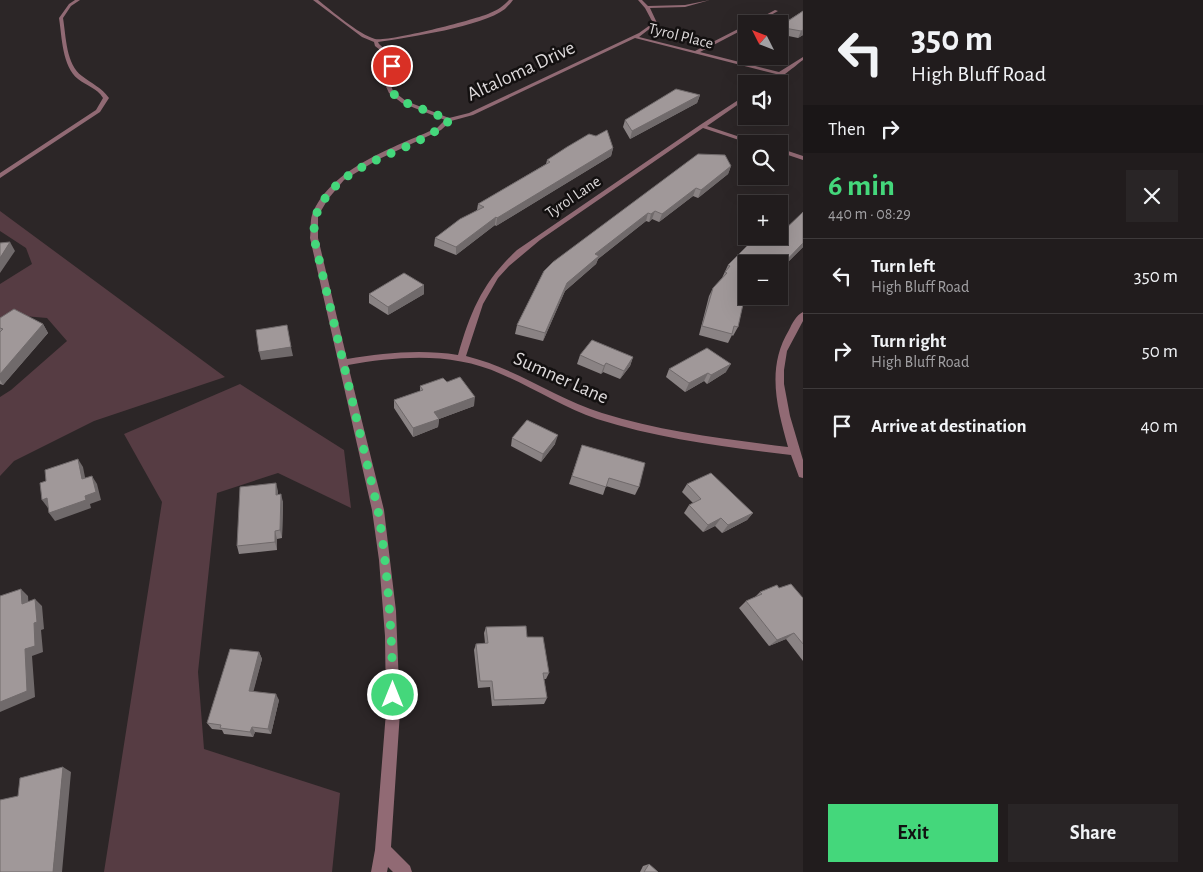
<!DOCTYPE html>
<meta charset="utf-8">
<style>
:root{--surface:#211c1d;--page:#292526;--text:#f1f3f6;--muted:#a2a1a4;--line:#3e3a3b;--accent:#44d77b}
body{margin:0;font-family:"Alegreya Sans",sans-serif;background:var(--page);color:var(--text);height:100vh;display:flex;flex-direction:column;font-size:19px;white-space:nowrap}
*{box-sizing:border-box;margin:0}
p{font-size:16px;color:var(--muted)}
.icon{flex:none;width:28px;height:28px;fill:none;stroke:currentColor;stroke-width:2;stroke-linecap:round;stroke-linejoin:round}
.map{position:relative;flex:1;overflow:hidden}
.panel{display:flex;flex-direction:column;background:var(--surface);width:400px}
.panel>*{flex:none}
.hud{background:#211c1d;color:var(--text);overflow:hidden}
.needle{width:32px;rotate:312deg}
.tools{position:absolute;left:738px;top:15px;display:grid;gap:10px}
.tools a{display:grid;place-items:center;width:50px;height:50px;border-radius:0px;background:var(--surface);box-shadow:0 5px 20px #0002,0 0 0 1px var(--line);font-size:25px}
.pin{position:absolute;display:grid;place-items:center;width:42px;height:42px;color:#fff;margin:-21px;border:2px solid #fff;border-radius:50%;box-shadow:0 1px 5px #0007}
.me{position:absolute;width:55px;margin:-28px;rotate:0deg;stroke-linejoin:round;filter:drop-shadow(0 0 4px #0008)}
.turn{display:flex;align-items:center;gap:18px;height:105px;padding:0 25px;font-size:22px}
.turn .icon{width:65px;height:65px;stroke-width:2.5}
.turn b{display:block;font-size:35px;line-height:42px}
.then{display:flex;align-items:center;height:48px;padding:0 25px;background:#0003;gap:10px;font-size:19px}
.round{display:grid;place-items:center;flex:none;width:52px;height:52px;border-radius:0px;background:var(--page)}
.overview{display:flex;align-items:center;justify-content:space-between;height:85px;padding:0 25px}
h1{font-size:30px;font-weight:700;line-height:38px;color:var(--accent)}
.cta{display:flex;gap:10px;margin-top:auto;padding:10px 25px}
.cta a{flex:1;height:58px;border-radius:0px;background:var(--accent);color:#111;font-size:20px;font-weight:700;line-height:58px;text-align:center}
.cta a+a{background:var(--page);color:var(--text)}
ul{padding:0;list-style:none}
li{display:flex;align-items:center;gap:15px;height:75px;padding:0 25px;border-top:1px solid var(--line)}
li div{flex:1}
li b{display:block;font-size:19px}
li em{font-style:normal}
main{display:flex;flex:1;min-height:0}
.map>svg:first-child{display:block}
</style>
<main>
<div class="map">
<svg width="803" height="872" viewBox="0 0 803 872">
<rect width="100%" height="100%" fill="#2c2627"/>
<!-- green -->
<path fill="#563c43" d="M 0,211 L 225,377 L 94,421 L 14,461 L 0,476 L 0,397 L 11,390 L 67,341 L 47,318 L 12,315 L 0,321 L 0,284 L 32,264 L 26,248 L 0,231 Z
M 240,384 L 344,450 L 351,508 L 278,473 L 217,493 L 198,672 L 204,749 L 340,793 L 332,872 L 104,872 L 162,502 L 124,434 Z"/>
<g fill="none" stroke-linecap="round" stroke-linejoin="round">
<!-- street -->
<path fill="#916a74" fill-rule="evenodd" d="M 75,0 L 80,0 L 71,6 L 63,18 C 66,36 66,65 82,76 C 92,84 101,87 109,98 L 100,112 L 0,178 L 0,173 L 96,110 L 103,98 C 97,88 87,86 78,79 C 62,66 62,37 59,18 L 69,4 Z
M 313,0 L 318,0 C 332,11 358,34 375,39 C 388,42 475,20 490,13 C 498,10 503,6 509,0 L 513,0 C 511,3 508,6 505,9 C 481,27 410,37 378,42 L 379,44 L 389,53 L 394,66 L 389,80 L 393,91 L 406,101 L 449,118 L 469,113 L 639,33 L 653,23 L 645,8 L 638,0 L 642,0 L 648,6 L 685,5 L 710,0 L 685,7 L 650,8 L 657,23 L 639,37 L 695,51 L 746,25 L 746,28 L 700,52 L 779,72 L 803,57 L 803,60 C 792,68 776,84 763,84 L 776,74 L 635,38 L 473,115 L 451,121 L 441,130 L 377,160 L 344,180 L 328,199 L 318,216 L 318,238 L 347,359 C 384,353 420,349 458,355 C 471,310 483,282 517,250 L 700,125 L 746,95 L 746,99 L 707,126 L 761,144 L 751,144 L 703,128 L 540,240 L 509,266 L 498,278 L 483,304 L 466,356 C 515,368 555,398 602,413 C 662,432 726,439 788,447 C 777,407 766,368 789,330 C 792,324 796,315 803,312 L 803,321 L 787,351 L 784,370 L 784,384 L 790,416 L 803,460 L 803,478 L 799,477 L 791,455 C 726,447 660,439 597,419 C 564,408 534,388 501,374 C 453,352 399,356 348,365 L 384,510 L 396,611 L 400,712 L 391,847 L 410,866 L 412,872 L 393,872 L 388,867 L 387,872 L 371,872 L 375,850 L 386,712 L 385,636 L 379,560 L 372,510 L 310,238 C 311,231 310,221 312,215 C 330,168 395,147 437,128 L 445,120 L 402,103 L 389,93 L 383,80 L 390,66 L 385,54 L 375,46 L 374,42 L 362,37 Z
M 775,10 L 778,11 L 755,24 L 749,24 Z
M 779,148 L 803,156 L 803,160 L 779,152 Z"/>
</g>
<!-- wall -->
<path fill="#8a8384" d="M 803,11 L 803,35 L 798,38 L 779,34 L 779,26 Z
M 700,95 L 697,103 L 630,139 L 623,127 L 625,120 Z
M 613,148 L 611,156 L 496,226 L 495,225 L 456,255 L 434,246 L 435,238 L 477,210 L 478,204 L 546,164 L 547,160 Z
M 731,166 L 728,174 L 698,198 L 693,196 L 659,222 L 652,219 L 649,222 L 646,221 L 598,259 L 596,264 L 565,291 L 543,341 L 515,334 L 517,325 L 544,271 Z
M 771,242 L 803,247 L 779,271 L 779,264 L 746,264 L 746,296 L 757,296 L 748,306 L 743,304 L 738,327 L 733,336 L 732,335 L 728,343 L 699,335 L 709,296 L 713,288 L 722,278 L 728,265 Z
M 369,294 L 424,294 L 388,315 L 369,303 Z
M 0,318 L 43,324 L 48,333 L 3,385 L 0,384 Z
M 580,355 L 633,357 L 630,366 L 620,379 L 603,372 L 601,374 L 577,364 Z
M 669,369 L 726,372 L 707,384 L 704,381 L 685,392 L 666,377 Z
M 447,382 L 474,406 L 439,419 L 438,427 L 413,437 L 394,408 L 394,400 L 420,391 L 420,386 Z
M 512,438 L 555,444 L 541,462 L 511,446 Z
M 582,445 L 639,487 L 635,495 L 606,486 L 603,495 L 569,484 Z
M 687,484 L 753,513 L 747,520 L 722,533 L 715,526 L 703,532 L 684,513 L 689,505 L 693,503 L 682,492 Z
M 278,491 L 278,494 L 283,502 L 282,538 L 277,539 L 277,550 L 239,554 L 237,546 Z
M 779,588 L 803,598 L 803,661 L 786,639 L 769,646 L 739,608 L 746,601 L 755,597 L 760,592 Z
M 486,627 L 527,637 L 549,673 L 546,679 L 544,679 L 547,698 L 544,704 L 492,706 L 490,687 L 478,688 L 474,650 L 476,644 L 485,643 L 484,633 Z
M 259,652 L 262,659 L 253,691 L 279,700 L 271,734 L 255,732 L 253,737 L 224,734 L 222,730 L 212,729 L 207,723 Z
M 649,864 L 658,872 L 640,872 L 643,866 Z"/>
<!-- shaded-wall -->
<path fill="#706a6b" d="M 803,30 L 803,35 L 798,38 L 801,31 Z
M 700,95 L 697,103 L 630,139 L 632,131 Z
M 613,148 L 611,156 L 496,226 L 497,218 Z
M 731,166 L 728,174 L 698,198 L 701,190 Z
M 696,188 L 693,196 L 659,222 L 662,214 Z
M 655,211 L 652,219 L 649,222 L 651,214 Z
M 648,213 L 646,221 L 598,259 L 596,264 L 565,291 L 543,341 L 545,333 L 567,283 L 595,254 Z
M 496,217 L 495,225 L 456,255 L 456,247 Z
M 10,242 L 15,251 L 0,273 L 0,258 Z
M 803,243 L 803,247 L 779,271 L 779,268 Z
M 424,285 L 424,294 L 388,315 L 388,307 Z
M 754,296 L 757,296 L 748,306 L 753,298 Z
M 43,324 L 48,333 L 3,385 L 0,380 L 0,374 Z
M 291,347 L 293,356 L 261,360 L 259,352 Z
M 633,357 L 630,366 L 620,379 L 624,371 Z
M 606,363 L 603,372 L 601,374 L 604,366 Z
M 731,364 L 726,372 L 707,384 L 711,375 Z
M 708,373 L 704,381 L 685,392 L 689,383 Z
M 475,397 L 474,406 L 439,419 L 438,427 L 413,437 L 413,428 L 434,412 Z
M 558,435 L 555,444 L 541,462 L 543,454 Z
M 78,459 L 83,467 L 87,487 L 82,479 Z
M 92,476 L 97,484 L 101,500 L 90,504 L 91,508 L 55,521 L 49,513 L 85,496 Z
M 276,483 L 278,491 L 278,503 L 276,495 Z
M 281,494 L 283,502 L 282,538 L 280,530 Z
M 47,498 L 52,506 L 48,508 L 42,500 Z
M 753,513 L 747,520 L 722,533 L 728,525 Z
M 721,518 L 715,526 L 703,532 L 708,525 Z
M 275,531 L 277,539 L 277,550 L 275,542 Z
M 21,589 L 28,596 L 29,611 L 22,604 Z
M 35,599 L 42,606 L 44,629 L 41,630 L 43,652 L 32,656 L 35,697 L 0,712 L 0,702 L 25,649 Z
M 794,633 L 786,639 L 769,646 L 777,640 Z
M 259,652 L 262,659 L 252,697 L 249,691 Z
M 276,694 L 279,700 L 271,734 L 268,729 Z
M 252,727 L 255,732 L 253,737 L 250,732 Z
M 63,767 L 71,772 L 62,872 L 53,872 Z"/>
<!-- building -->
<path fill="#a09899" stroke="#706a6b" d="M 803,11 L 803,30 L 801,31 L 779,27 Z
M 676,89 L 700,95 L 632,131 L 625,120 Z
M 607,130 L 613,148 L 497,218 L 496,217 L 456,247 L 435,238 L 460,219 L 484,207 L 478,204 L 550,162 L 547,160 L 567,147 L 589,134 L 596,136 Z
M 698,154 L 725,155 L 731,166 L 701,190 L 696,188 L 662,214 L 655,211 L 651,214 L 648,213 L 595,254 L 599,256 L 567,283 L 545,333 L 517,325 L 544,271 L 553,262 Z
M 803,212 L 803,243 L 779,268 L 779,264 L 746,264 L 746,295 L 745,295 L 738,327 L 734,326 L 732,334 L 702,326 L 713,288 L 727,273 L 725,272 L 730,266 L 728,265 L 756,237 L 771,242 L 777,236 L 779,236 L 779,235 Z
M 10,242 L 0,258 L 0,243 Z
M 404,273 L 424,285 L 388,307 L 369,294 Z
M 14,309 L 43,324 L 0,374 L 0,332 L 3,329 L 0,328 L 0,318 Z
M 287,325 L 291,347 L 259,352 L 256,330 Z
M 592,340 L 633,357 L 624,371 L 606,363 L 604,366 L 580,355 Z
M 707,348 L 731,364 L 711,375 L 708,373 L 689,383 L 669,369 Z
M 460,377 L 475,397 L 434,412 L 439,419 L 413,428 L 394,400 L 423,390 L 420,386 L 443,378 L 447,382 Z
M 527,420 L 558,435 L 543,454 L 512,438 Z
M 582,445 L 645,463 L 639,487 L 609,478 L 606,487 L 572,476 Z
M 78,459 L 82,479 L 92,476 L 96,492 L 85,496 L 86,500 L 49,513 L 47,498 L 42,500 L 40,483 L 46,481 L 45,470 Z
M 711,473 L 753,513 L 728,525 L 721,518 L 708,525 L 689,505 L 701,499 L 687,484 Z
M 276,483 L 276,495 L 281,494 L 280,530 L 275,531 L 275,542 L 237,546 L 240,487 Z
M 791,584 L 803,598 L 803,644 L 794,633 L 777,640 L 746,601 L 762,594 L 760,592 L 777,585 L 779,588 Z
M 21,589 L 22,604 L 35,599 L 37,622 L 34,623 L 35,646 L 25,649 L 27,691 L 0,702 L 0,596 Z
M 526,626 L 527,637 L 543,637 L 549,673 L 543,673 L 547,698 L 494,700 L 492,681 L 480,681 L 476,644 L 488,643 L 486,627 Z
M 230,649 L 259,652 L 249,691 L 276,694 L 268,729 L 252,727 L 250,732 L 220,728 L 221,725 L 207,723 Z
M 63,767 L 53,872 L 0,872 L 0,800 L 18,796 L 20,778 Z
M 649,864 L 658,872 L 644,872 Z"/>
<g fill="none" stroke-linecap="round" stroke-linejoin="round">
<!-- route -->
<path stroke="#44d77b" stroke-width="9" stroke-dasharray="0 16.2" d="M 392,66 L 386,80 L 391,92 L 404,102 L 450,120 C 409,157 339,158 316,215 C 314,221 314,230 314,238 L 378,510 C 388,571 392,633 393,695"/>
</g>
<g text-anchor="middle" dominant-baseline="central" stroke-width="5" stroke-linejoin="round" paint-order="stroke">
<!-- far-street labels -->
<g font-size="16" fill="#ddd9da" stroke="#131010">
<text transform="translate(681 36) rotate(14)">Tyrol Place</text>
<text transform="translate(573 197) rotate(-34)">Tyrol Lane</text>
</g>
<!-- street labels -->
<g font-size="20" fill="#ddd9da" stroke="#131010">
<text transform="translate(521 71) rotate(-25)">Altaloma Drive</text>
<text transform="translate(561 378) rotate(24)">Sumner Lane</text>
</g>
</g>
</svg>
<div class="tools">
<a><svg class="needle" viewBox="-14 -14 28 28"><path d="M0-13l5 13h-10z" fill="#e53935"/><path d="M0 13l5-13h-10z" fill="#a2a1a4"/></svg></a>
<a><svg class="icon" aria-label="sound" viewBox="0 0 24 24"><path d="M4 9h4l5-4v14l-5-4H4zM17 9q2 3 0 6"/></svg></a>
<a><svg class="icon" aria-label="search" viewBox="0 0 24 24"><circle cx="10" cy="10" r="6"/><path d="M15 15l6 6"/></svg></a>
<a>+</a>
<a>−</a>
</div>
<div class="pin" style="left:392px;top:66px;background:#d93025"><svg class="icon" aria-label="arrive" viewBox="0 0 24 24"><path d="M6 21V4h12l-3 4 3 4H6"/></svg></div>
<svg class="me" style="left:393px;top:695px" viewBox="-20 -20 40 40"><circle r="17" fill="#44d77b" stroke="#fff" stroke-width="3"/><path d="M0-11L8 9 0 5-8 9z" fill="#fff"/></svg>
</div>
<section class="panel">
<div class="hud">
<div class="turn"><svg class="icon" aria-label="left" viewBox="0 0 24 24"><path d="M17 20v-9H6M10 6l-5 5 5 5"/></svg><div><b>350 m</b>High Bluff Road</div></div>
<div class="then">Then<svg class="icon" aria-label="right" viewBox="0 0 24 24"><path d="M7 20v-9h11M14 6l5 5-5 5"/></svg></div>
</div>
<div class="overview"><div><h1>6 min</h1><p>440 m · 08:29</p></div><a class="round"><svg class="icon" aria-label="close" viewBox="0 0 24 24"><path d="M6 6l12 12M18 6L6 18"/></svg></a></div>
<ul>
<li><svg class="icon" aria-label="left" viewBox="0 0 24 24"><path d="M17 20v-9H6M10 6l-5 5 5 5"/></svg><div><b>Turn left</b><p>High Bluff Road</p></div><em>350 m</em></li>
<li><svg class="icon" aria-label="right" viewBox="0 0 24 24"><path d="M7 20v-9h11M14 6l5 5-5 5"/></svg><div><b>Turn right</b><p>High Bluff Road</p></div><em>50 m</em></li>
<li><svg class="icon" aria-label="arrive" viewBox="0 0 24 24"><path d="M6 21V4h12l-3 4 3 4H6"/></svg><div><b>Arrive at destination</b></div><em>40 m</em></li>
</ul>
<div class="cta"><a>Exit</a><a>Share</a></div>
</section>
</main>
